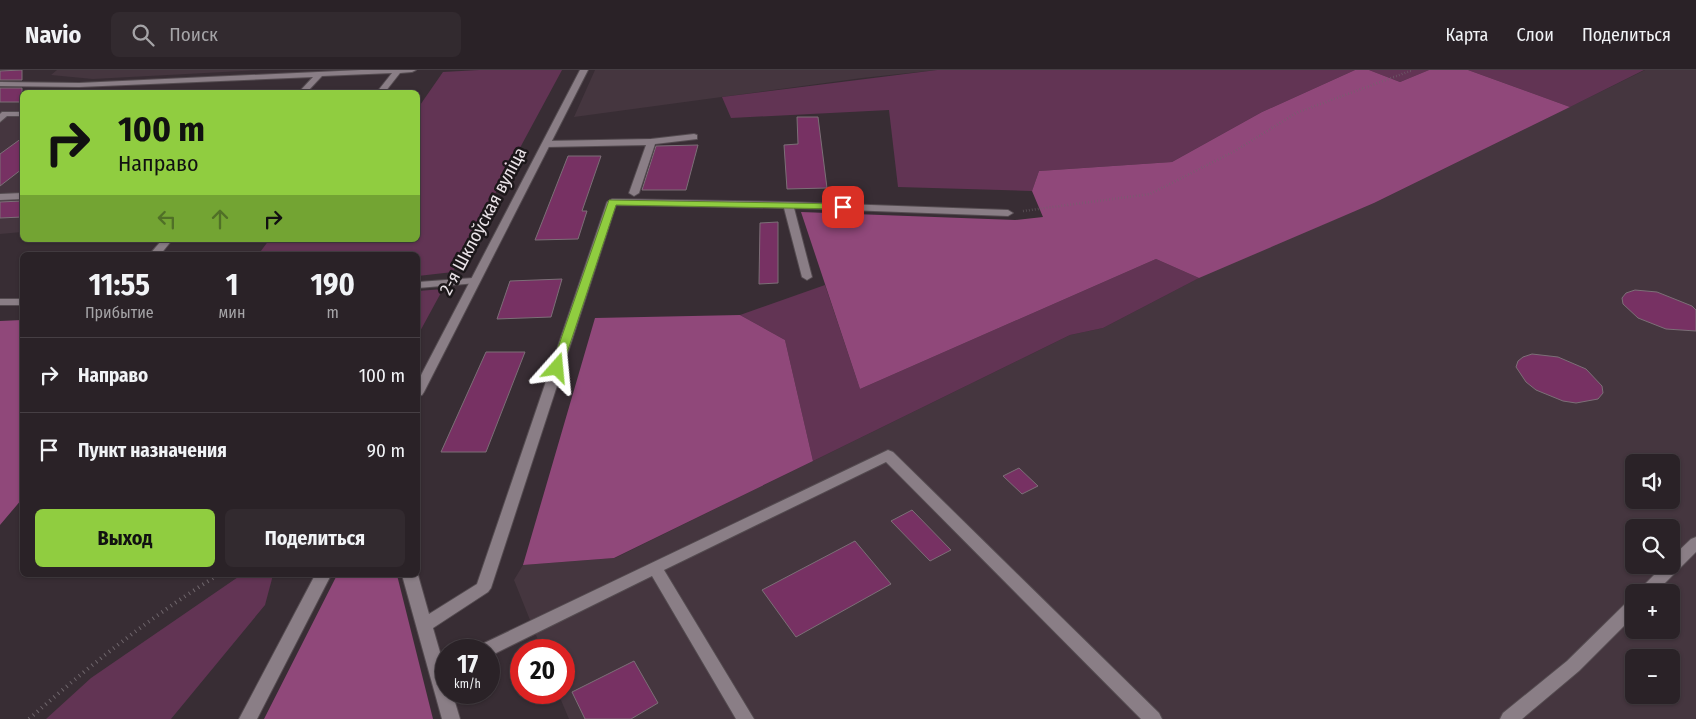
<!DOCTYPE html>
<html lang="ru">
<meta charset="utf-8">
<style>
:root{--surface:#2a2227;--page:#322a2f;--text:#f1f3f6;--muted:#a5a4a7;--line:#463f44;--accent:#90cd40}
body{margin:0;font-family:"Fira Sans Condensed",sans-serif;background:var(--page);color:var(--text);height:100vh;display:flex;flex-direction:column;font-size:19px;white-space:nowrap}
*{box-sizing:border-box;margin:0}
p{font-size:16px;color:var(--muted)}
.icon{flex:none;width:28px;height:28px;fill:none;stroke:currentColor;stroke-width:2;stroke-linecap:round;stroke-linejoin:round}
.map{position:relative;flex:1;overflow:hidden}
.panel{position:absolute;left:20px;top:182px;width:400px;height:325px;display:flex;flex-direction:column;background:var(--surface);border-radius:8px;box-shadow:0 1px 4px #0004,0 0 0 1px var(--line)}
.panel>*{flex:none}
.banner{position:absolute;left:20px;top:20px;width:400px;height:152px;border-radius:8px;box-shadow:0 1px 4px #0004,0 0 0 1px var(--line);background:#90cd40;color:#111;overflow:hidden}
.buttons{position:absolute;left:1625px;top:384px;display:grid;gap:10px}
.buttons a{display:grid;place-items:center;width:55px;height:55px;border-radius:8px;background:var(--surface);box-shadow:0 1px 4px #0004,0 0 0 1px var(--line);font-size:25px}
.speed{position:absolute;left:435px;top:569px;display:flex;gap:10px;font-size:25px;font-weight:700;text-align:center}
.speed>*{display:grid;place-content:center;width:65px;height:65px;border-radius:50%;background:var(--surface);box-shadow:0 1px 4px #0004,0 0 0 1px var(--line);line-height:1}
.speed small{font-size:12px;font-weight:400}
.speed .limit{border:8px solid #d22;background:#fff;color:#111}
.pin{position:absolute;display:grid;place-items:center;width:42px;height:42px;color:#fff;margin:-21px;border-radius:10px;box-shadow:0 2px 8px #0006}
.me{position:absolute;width:55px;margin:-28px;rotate:18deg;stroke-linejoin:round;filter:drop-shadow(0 0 4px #0008)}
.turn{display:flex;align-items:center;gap:18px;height:105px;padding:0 15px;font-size:22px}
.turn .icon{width:65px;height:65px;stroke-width:2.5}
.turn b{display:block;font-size:35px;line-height:42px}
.lanes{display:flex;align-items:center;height:48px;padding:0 15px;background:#0003;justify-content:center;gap:25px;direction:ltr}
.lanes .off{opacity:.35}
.eta{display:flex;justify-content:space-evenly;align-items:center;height:85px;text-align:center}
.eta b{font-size:30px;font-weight:700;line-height:35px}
.button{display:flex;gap:10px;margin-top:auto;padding:10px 15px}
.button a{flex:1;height:58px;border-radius:8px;background:var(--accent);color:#111;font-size:20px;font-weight:700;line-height:58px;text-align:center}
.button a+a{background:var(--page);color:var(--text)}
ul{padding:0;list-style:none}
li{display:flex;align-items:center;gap:15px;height:75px;padding:0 15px;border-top:1px solid var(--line)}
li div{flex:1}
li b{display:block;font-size:19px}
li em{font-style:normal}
header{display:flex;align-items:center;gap:30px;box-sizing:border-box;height:70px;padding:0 25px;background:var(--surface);border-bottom:1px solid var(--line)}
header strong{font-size:24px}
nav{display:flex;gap:28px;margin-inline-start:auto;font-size:18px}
.search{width:350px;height:45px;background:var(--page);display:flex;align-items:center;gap:12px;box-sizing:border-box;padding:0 18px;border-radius:8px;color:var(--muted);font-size:19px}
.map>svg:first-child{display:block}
</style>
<header>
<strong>Navio</strong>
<div class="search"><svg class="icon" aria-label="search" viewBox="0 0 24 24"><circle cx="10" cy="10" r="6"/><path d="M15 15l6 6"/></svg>Поиск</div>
<nav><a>Карта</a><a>Слои</a><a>Поделиться</a></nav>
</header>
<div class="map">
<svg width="1696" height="649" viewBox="0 0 1696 649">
<rect width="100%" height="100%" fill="#382d34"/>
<!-- built -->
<path fill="#45363f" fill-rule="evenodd" d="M 57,0 L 263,0 L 93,9 L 51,5 Z
M 595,0 L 937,0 L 862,8 L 574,47 Z
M 1645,0 L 1696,0 L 1696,649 L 569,649 L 558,623 L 564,622 L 564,580 L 542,580 L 514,510 L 523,495 L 615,488 L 1070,265 L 1103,258 L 1218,198 L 1374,133 ZM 1634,392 L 1671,392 L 1671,430 L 1634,430 ZM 1634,458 L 1671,458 L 1671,495 L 1634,495 ZM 1634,522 L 1671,522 L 1671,560 L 1634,560 ZM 1634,588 L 1671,588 L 1671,625 L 1634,625 Z
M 22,25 L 22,162 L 0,164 L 0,26 Z"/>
<!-- green -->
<path fill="#623454" d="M 479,0 L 562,0 L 453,202 L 418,206 L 418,185 L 258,185 L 269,170 L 418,170 L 418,38 L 443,2 Z
M 937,0 L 1355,0 L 1262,42 L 1172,92 L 1039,101 L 1032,121 L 898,117 L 889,40 L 731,48 L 722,27 Z
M 1369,0 L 1429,0 L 1400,12 Z
M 1468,0 L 1644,0 L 1570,37 Z
M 1156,189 L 1199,208 L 1103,258 L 1070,265 L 813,391 L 785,270 L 740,245 L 825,215 L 860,319 Z
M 443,219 L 418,265 L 418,221 Z
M 241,505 L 273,505 L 265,535 L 171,649 L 46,649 L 91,608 Z"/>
<!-- forest -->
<path fill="#90487a" d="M 1355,0 L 1369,0 L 1400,12 L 1429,0 L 1468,0 L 1570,37 L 1374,133 L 1199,208 L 1156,189 L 860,319 L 801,142 L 1015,150 L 1043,147 L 1032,121 L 1039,101 L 1172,92 L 1262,42 Z
M 740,245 L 785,270 L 813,391 L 614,488 L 523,495 L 595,248 Z
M 22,250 L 22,429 L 0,455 L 0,251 Z
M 337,505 L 397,505 L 433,649 L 264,649 Z"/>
<!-- building -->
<path fill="#773163" stroke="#7c6f77" d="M 22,0 L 22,10 L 0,10 L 0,1 Z
M 0,18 L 22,18 L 22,32 L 0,32 Z
M 797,47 L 818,47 L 827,118 L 787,119 L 784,75 L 798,74 Z
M 22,68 L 22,99 L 0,116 L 0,84 Z
M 698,75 L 686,120 L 642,120 L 656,76 Z
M 568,86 L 601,86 L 582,141 L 587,141 L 578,169 L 535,170 Z
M 22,131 L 22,147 L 0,148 L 0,132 Z
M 778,152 L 778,213 L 759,214 L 760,153 Z
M 562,209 L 551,247 L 497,249 L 510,211 Z
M 1635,220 L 1657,222 L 1692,236 L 1696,240 L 1696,261 L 1666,259 L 1638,248 L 1623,234 L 1622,228 L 1626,223 Z
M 486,282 L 525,282 L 486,382 L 441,382 Z
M 1532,284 L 1558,287 L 1586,299 L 1602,316 L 1603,323 L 1598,329 L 1576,333 L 1563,331 L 1536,320 L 1526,312 L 1516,297 L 1518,291 L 1523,287 Z
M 1019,398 L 1038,416 L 1022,424 L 1003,406 Z
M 912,440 L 951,480 L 930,491 L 891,451 Z
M 855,471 L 891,514 L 796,567 L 762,520 Z
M 634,591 L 658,633 L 631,649 L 585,649 L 572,622 Z"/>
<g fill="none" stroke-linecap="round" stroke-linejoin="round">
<defs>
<path id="service" d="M 361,0 L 416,0 L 412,2 L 400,3 L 385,22 L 377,22 L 392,3 L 322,6 L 307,22 L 299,22 L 313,7 L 79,17 L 0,16 L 0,12 L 79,13 Z
M 2,42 L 22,42 L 22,46 L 7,46 L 0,52 L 0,44 Z
M 694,64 L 697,65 L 697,69 L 655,74 L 639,123 L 634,126 L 629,123 L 646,75 L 546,77 L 542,74 L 546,71 L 651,69 Z
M 22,123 L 22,129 L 0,130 L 0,124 Z
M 612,129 L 788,132 L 1008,140 L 1013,143 L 1008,146 L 794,138 L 812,207 L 807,210 L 802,207 L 784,138 L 616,135 L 491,518 L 488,522 L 433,558 L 446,603 L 446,622 L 452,622 L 460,649 L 442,649 L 402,505 L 418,505 L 429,544 L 477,514 L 607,132 Z
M 162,170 L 172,170 L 160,185 L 149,185 Z
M 473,208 L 478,211 L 477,213 L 418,218 L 418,212 Z
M 0,229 L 22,229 L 22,235 L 0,235 Z
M 888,380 L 893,382 L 1159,643 L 1162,649 L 1141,649 L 886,392 L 664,500 L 754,649 L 736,649 L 652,506 L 492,585 L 489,586 L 489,580 L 478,580 L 480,575 Z
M 1696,467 L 1696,482 L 1656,522 L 1640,522 L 1642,517 L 1664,495 L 1671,495 L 1671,488 L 1691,469 Z
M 1634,530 L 1634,546 L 1579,601 L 1522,649 L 1500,649 L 1503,643 L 1567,591 L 1628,531 Z"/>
<path id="tertiary" d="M 580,0 L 588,0 L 424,322 L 422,325 L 418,326 L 418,311 Z
M 315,505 L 331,505 L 257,649 L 239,649 Z"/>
</defs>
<!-- service casing -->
<use href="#service" stroke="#544b50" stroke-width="2"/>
<!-- tertiary casing -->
<use href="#tertiary" stroke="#544b50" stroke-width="2"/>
<!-- path-far1 -->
<path stroke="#6f666c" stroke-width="2.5" stroke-dasharray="0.5 2.5" stroke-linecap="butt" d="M 1023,141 L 1150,124 L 1235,81 L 1296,43 L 1413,0"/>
<!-- path -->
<path stroke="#6f666c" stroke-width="4" stroke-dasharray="1 4.5" stroke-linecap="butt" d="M 29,649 C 89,596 150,547 218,505"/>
<!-- service -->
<use href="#service" fill="#8a7e86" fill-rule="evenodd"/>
<!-- tertiary -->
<use href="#tertiary" fill="#8a7e86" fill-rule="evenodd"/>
</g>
<!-- route -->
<path fill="#90cd40" stroke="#5e852a" d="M 609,130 L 843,134 L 847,137 L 843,139 L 616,135 L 562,298 L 561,300 L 553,300 L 551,298 Z"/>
<g text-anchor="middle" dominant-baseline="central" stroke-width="5" stroke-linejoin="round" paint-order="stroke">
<!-- street labels -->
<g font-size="18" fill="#eae3e8" stroke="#1c171a">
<text transform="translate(483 151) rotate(-62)">2-я Шклоўская вуліца</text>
</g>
</g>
</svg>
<div class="buttons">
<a><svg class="icon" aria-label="sound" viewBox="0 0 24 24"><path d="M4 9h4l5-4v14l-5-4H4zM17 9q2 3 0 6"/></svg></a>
<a><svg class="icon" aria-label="search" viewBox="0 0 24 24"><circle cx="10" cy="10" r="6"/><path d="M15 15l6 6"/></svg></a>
<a>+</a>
<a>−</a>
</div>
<div class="speed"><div>17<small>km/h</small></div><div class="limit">20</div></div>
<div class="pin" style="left:843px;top:137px;background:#d93025"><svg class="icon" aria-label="arrive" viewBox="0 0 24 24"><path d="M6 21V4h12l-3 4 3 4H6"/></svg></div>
<svg class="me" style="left:557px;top:298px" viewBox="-20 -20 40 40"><path d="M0-17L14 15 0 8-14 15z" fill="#90cd40" stroke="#fff" stroke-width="4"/></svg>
<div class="banner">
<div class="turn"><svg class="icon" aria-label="right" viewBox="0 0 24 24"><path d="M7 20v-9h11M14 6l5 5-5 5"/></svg><div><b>100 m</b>Направо</div></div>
<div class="lanes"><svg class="icon off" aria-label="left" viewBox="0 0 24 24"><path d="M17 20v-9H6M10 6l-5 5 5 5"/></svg><svg class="icon off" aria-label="ahead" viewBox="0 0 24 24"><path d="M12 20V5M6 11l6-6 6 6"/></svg><svg class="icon" aria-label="right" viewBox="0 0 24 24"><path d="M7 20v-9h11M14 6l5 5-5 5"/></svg></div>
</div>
<section class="panel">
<div class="eta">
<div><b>11:55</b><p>Прибытие</p></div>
<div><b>1</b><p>мин</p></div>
<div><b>190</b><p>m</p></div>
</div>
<ul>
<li><svg class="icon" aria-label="right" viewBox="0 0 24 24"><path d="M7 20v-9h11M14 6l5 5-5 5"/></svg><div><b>Направо</b></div><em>100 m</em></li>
<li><svg class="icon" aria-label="arrive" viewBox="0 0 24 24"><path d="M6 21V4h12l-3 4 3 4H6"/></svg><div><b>Пункт назначения</b></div><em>90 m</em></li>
</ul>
<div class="button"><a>Выход</a><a>Поделиться</a></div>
</section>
</div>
